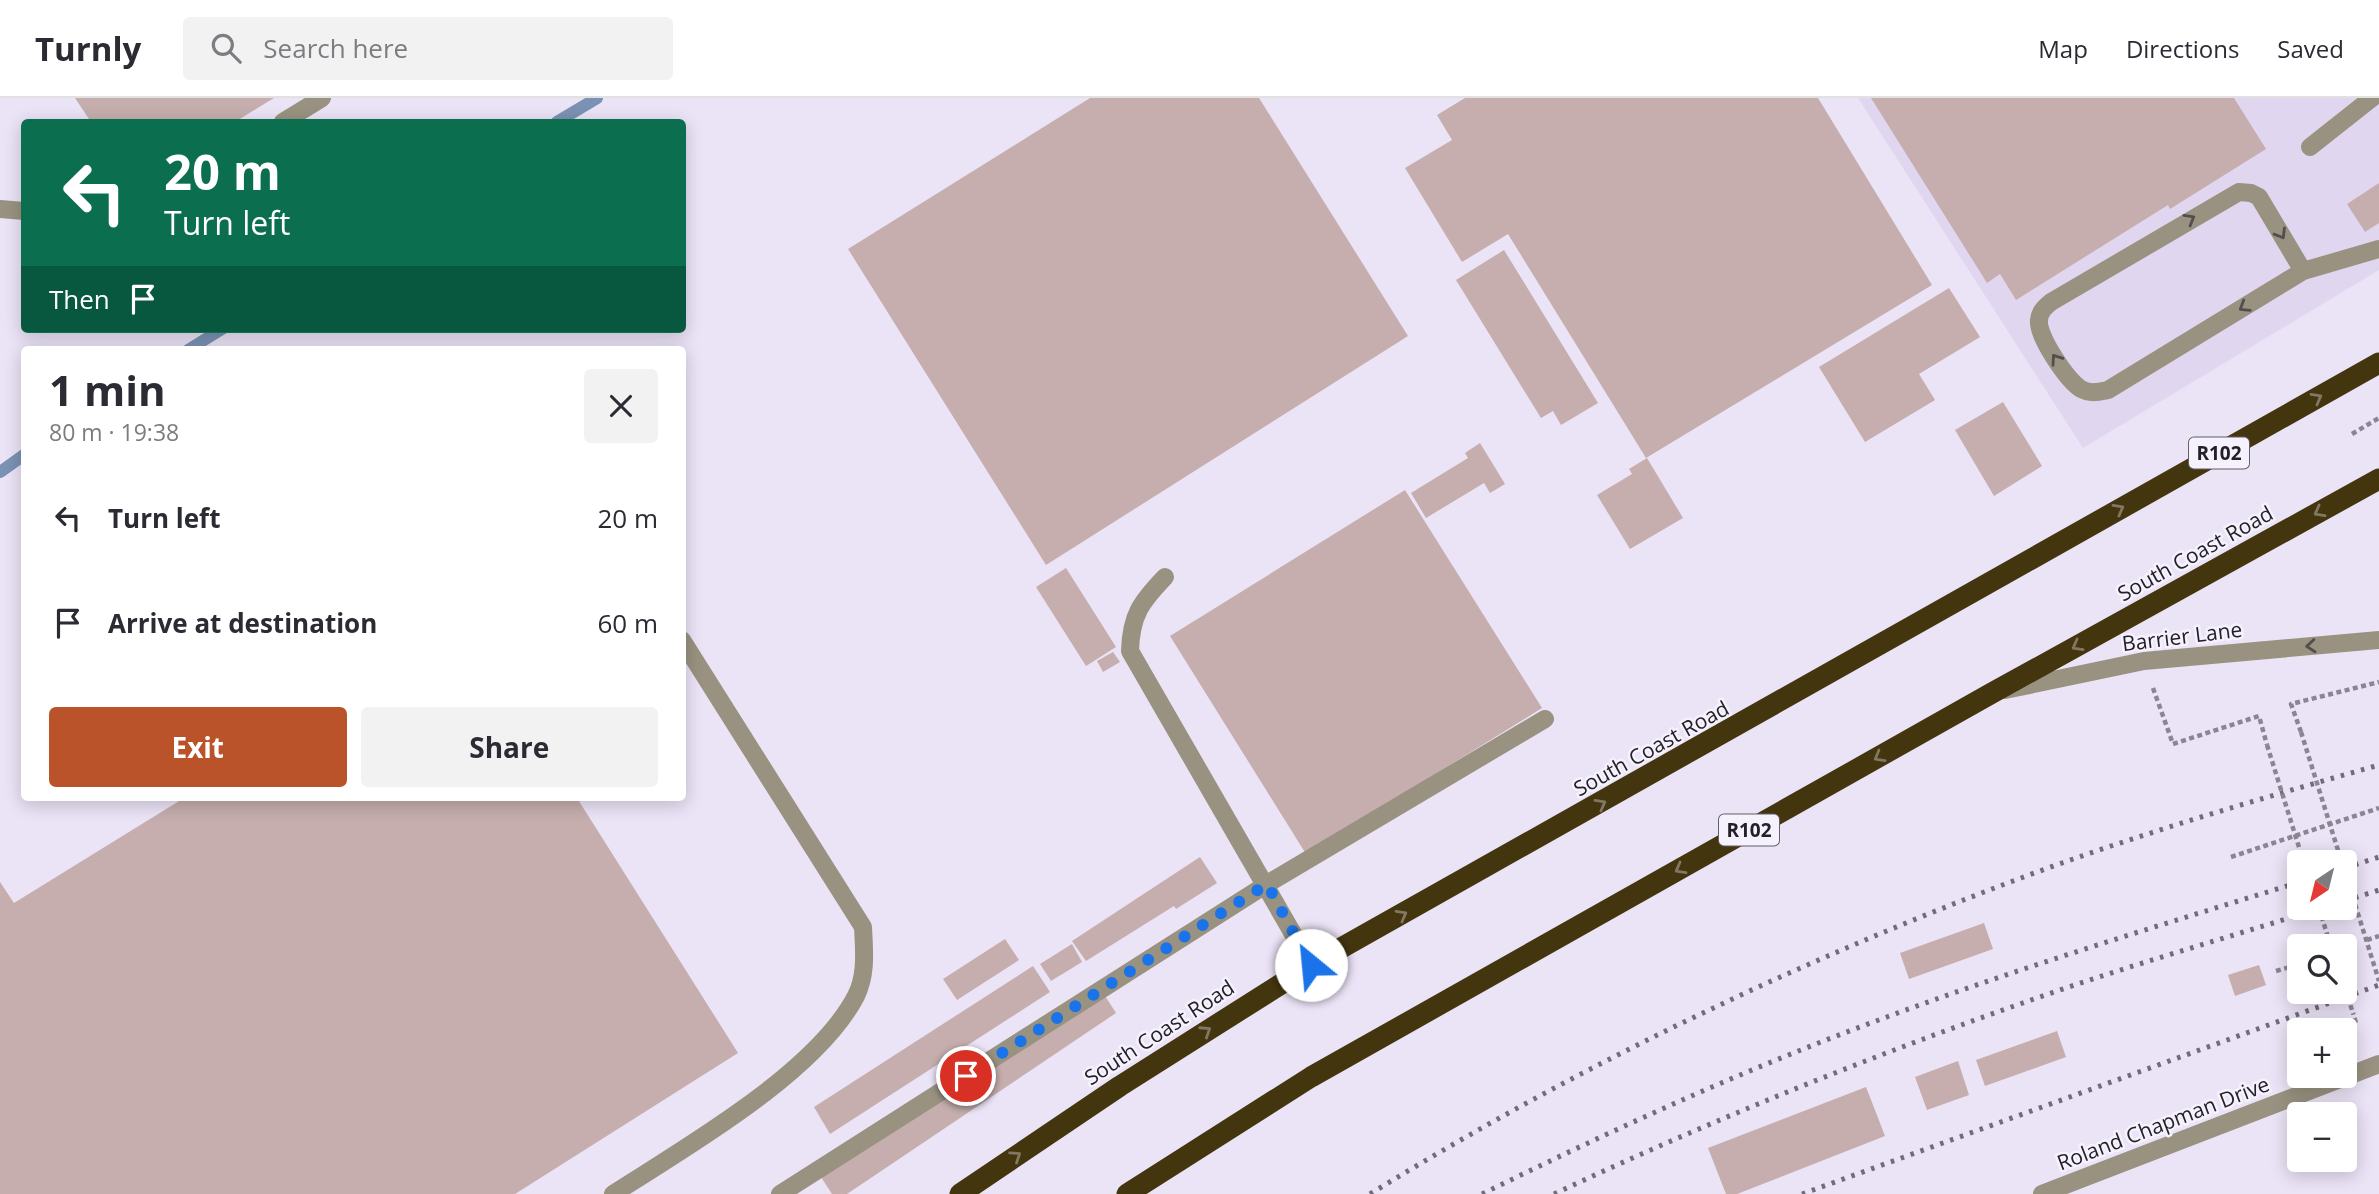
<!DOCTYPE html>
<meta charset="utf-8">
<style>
:root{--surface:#fff;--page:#f2f2f3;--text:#2b2b33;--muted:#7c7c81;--line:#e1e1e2;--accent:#ba532a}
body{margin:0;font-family:"Open Sans",sans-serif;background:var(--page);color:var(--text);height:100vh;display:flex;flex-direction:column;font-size:26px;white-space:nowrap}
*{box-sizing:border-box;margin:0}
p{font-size:23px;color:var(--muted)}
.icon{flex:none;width:38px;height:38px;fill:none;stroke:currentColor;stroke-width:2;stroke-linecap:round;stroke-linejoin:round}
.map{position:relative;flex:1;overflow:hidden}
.panel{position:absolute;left:21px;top:248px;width:665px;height:455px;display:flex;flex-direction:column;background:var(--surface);border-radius:7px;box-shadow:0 4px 18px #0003}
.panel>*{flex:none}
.hud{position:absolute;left:21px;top:21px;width:665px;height:214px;border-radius:7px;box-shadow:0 4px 18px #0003;background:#0b6e4f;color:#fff;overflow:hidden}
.needle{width:46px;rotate:215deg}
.fabs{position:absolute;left:2287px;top:752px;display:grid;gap:14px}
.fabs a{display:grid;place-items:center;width:70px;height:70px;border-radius:7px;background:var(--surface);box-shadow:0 4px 18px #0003;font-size:35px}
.pin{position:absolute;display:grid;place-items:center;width:60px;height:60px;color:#fff;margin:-30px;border:4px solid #fff;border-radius:50%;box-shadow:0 2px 7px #0007}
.me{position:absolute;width:77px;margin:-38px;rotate:332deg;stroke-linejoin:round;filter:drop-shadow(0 0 5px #0008)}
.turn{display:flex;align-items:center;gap:24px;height:147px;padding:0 28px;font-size:32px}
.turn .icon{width:91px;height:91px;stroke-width:2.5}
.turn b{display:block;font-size:49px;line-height:60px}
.then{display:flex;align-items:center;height:66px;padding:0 28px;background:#0003;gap:14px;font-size:26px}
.round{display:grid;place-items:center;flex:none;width:74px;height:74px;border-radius:7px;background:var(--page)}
.headline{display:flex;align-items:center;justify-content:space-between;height:119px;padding:0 28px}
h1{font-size:42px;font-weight:700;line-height:52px}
.cta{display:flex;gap:14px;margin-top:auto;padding:14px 28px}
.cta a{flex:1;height:80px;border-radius:7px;background:var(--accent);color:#fff;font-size:28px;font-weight:700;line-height:80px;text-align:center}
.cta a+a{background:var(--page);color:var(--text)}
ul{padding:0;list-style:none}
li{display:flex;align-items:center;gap:21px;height:105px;padding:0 28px}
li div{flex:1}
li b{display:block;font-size:26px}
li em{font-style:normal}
header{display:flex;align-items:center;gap:42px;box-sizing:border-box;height:98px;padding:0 35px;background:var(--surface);border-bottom:2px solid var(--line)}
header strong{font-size:33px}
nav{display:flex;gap:38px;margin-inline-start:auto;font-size:24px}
.search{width:490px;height:63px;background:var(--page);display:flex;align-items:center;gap:18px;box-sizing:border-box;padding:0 24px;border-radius:7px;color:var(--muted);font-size:26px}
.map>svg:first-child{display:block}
</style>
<header>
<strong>Turnly</strong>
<div class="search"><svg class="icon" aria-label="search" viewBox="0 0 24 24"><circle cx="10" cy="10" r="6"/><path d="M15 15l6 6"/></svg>Search here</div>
<nav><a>Map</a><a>Directions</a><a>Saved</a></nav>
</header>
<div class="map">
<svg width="2379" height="1096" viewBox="0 0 2379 1096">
<rect width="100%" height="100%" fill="#ebe3f6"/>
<!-- built -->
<path fill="#e1d6f0" d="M 1858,0 L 2379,0 L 2379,172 L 2083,350 Z"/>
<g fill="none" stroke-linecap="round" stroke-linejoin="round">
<!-- stream -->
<path stroke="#7b92b4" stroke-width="12" d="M 557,24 L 597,0
M 188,252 L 222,231
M 0,374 L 24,357"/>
</g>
<!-- building -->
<path fill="#c5aead" d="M 75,0 L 274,0 L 235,24 L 91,24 Z
M 1090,0 L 1259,0 L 1408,238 L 1046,467 L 848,151 Z
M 1465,0 L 1818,0 L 1932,187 L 1646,360 L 1508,136 L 1462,164 L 1405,70 L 1452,42 L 1437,17 Z
M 1871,0 L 2234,0 L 2266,51 L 2170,111 L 2168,107 L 2016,202 L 2000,176 L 1987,185 Z
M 2379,85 L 2379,125 L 2365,134 L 2347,106 Z
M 1504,152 L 1598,305 L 1561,327 L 1553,313 L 1541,320 L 1456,182 Z
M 1949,190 L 1980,239 L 1919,276 L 1935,302 L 1865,344 L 1819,269 Z
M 2003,304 L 2042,368 L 1994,398 L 1955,332 Z
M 1480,345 L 1505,386 L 1490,395 L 1484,385 L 1426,420 L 1411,395 L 1468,360 L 1465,355 Z
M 1647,360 L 1683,420 L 1630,451 L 1597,397 L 1632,376 L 1629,371 Z
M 1405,392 L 1542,610 L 1306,756 L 1170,538 Z
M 1066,470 L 1116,549 L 1086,568 L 1036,489 Z
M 1113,554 L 1120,564 L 1103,574 L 1097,563 Z
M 184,700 L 577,700 L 738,955 L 515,1096 L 0,1096 L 0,784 L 14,805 Z
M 1200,759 L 1217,785 L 1176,811 L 1174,808 L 1086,863 L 1072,843 Z
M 1984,825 L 1993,851 L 1909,881 L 1900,855 Z
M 1005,841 L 1019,862 L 957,902 L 943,881 Z
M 1072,846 L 1082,864 L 1051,883 L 1040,866 Z
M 2259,867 L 2266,887 L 2235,898 L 2228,877 Z
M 1033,868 L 1050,894 L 830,1036 L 814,1009 Z
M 1100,890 L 1116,915 L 847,1096 L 832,1096 L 819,1076 Z
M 2057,933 L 2066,959 L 1985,988 L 1976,962 Z
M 1958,963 L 1969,997 L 1927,1012 L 1915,979 Z
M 1866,989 L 1885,1038 L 1737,1096 L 1726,1096 L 1708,1050 Z"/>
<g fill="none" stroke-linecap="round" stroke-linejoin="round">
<!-- path -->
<path stroke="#8b8593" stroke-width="4.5" stroke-dasharray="5 3.5" stroke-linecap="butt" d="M 2352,336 L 2379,320
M 2153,590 L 2173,646 L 2259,618 L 2267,647
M 2301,634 L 2291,606 L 2379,584
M 2231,759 L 2379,710
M 2367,842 L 2379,838
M 2276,873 L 2300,866
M 2332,933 L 2356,925 L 2353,915"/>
<!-- minor -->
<path stroke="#999281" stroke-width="18" d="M 283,24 L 322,0
M 2310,49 L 2372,0
M 0,111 L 24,113
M 2303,173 L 2259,99 L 2251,95 L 2239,94 L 2051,204 C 2045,209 2040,213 2039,222 C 2037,238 2067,282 2081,291 C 2090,296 2098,294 2108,292 L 2303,173 L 2379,151
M 1165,479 C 1141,504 1131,517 1130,553 L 1311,867
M 2005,592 L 2144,563 L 2379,542
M 613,1096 C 686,1049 816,975 856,898 C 867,876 864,852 863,829 L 682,542
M 780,1096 L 1267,786 L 1545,621
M 2042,1096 L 2379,966"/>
<!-- highway -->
<path stroke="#43350e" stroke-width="21" d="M 960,1096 L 1120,988 L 1311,867 L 2379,265
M 1127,1096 L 1311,979 L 1992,595 L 2379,381"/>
<!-- rail -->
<path stroke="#716c78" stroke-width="5" stroke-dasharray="3.5 7" stroke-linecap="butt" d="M 2345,770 L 2379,759
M 2345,803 L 2379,792
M 1370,1096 C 1576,969 1794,865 2021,780 C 2138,736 2259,701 2379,667
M 1482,1096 C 1610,1033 1741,973 1876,923 C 2015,871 2157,828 2300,784
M 1554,1096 C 1718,1019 1886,952 2057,893 C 2144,863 2233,838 2321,810
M 1802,1096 L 2379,887"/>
<!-- path-bridge -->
<path stroke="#8b8593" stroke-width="4.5" stroke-dasharray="5 3.5" stroke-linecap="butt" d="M 2301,634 L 2342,765
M 2267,647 L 2304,765
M 2345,774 L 2379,883
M 2319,810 L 2331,849
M 2345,891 L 2353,915"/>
</g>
<!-- one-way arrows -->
<defs><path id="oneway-chevron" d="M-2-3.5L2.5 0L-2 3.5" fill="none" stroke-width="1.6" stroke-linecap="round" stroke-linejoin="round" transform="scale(1.75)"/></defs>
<g stroke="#524e4b">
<use href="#oneway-chevron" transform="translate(2190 121) rotate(-30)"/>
<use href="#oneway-chevron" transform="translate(2281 136) rotate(59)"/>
<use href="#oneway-chevron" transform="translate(2244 209) rotate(148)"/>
<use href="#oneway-chevron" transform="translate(2056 261) rotate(-125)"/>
<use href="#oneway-chevron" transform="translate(2311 548) rotate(175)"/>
</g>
<g stroke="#827762">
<use href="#oneway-chevron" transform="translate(2317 300) rotate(-29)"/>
<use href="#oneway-chevron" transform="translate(2119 411) rotate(-29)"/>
<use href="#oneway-chevron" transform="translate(2319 414) rotate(151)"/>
<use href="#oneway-chevron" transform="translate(2077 548) rotate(151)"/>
<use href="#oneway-chevron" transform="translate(1879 659) rotate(150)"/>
<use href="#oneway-chevron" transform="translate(1601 706) rotate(-29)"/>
<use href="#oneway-chevron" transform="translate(1680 771) rotate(151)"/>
<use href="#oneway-chevron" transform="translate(1402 817) rotate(-29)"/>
<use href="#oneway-chevron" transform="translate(1206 933) rotate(-33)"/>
<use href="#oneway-chevron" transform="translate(1016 1058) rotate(-34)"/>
</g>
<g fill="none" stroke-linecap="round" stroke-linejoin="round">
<!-- route -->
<path stroke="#1a73e8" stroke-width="12" stroke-dasharray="0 21.6" d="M 966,978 L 1267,786 L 1311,867"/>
</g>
<g text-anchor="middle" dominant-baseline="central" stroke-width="5" stroke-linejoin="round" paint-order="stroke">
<!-- shield labels -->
<g fill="#f6f2fd" stroke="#625f67" stroke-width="2">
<rect x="2189" y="339.5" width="60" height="31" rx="5"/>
<rect x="1719" y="716.5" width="60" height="31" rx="5"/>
</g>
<g font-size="19" font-weight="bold" fill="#232027">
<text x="2219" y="355">R102</text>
<text x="1749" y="732">R102</text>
</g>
<!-- street labels -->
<g font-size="21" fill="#232027" stroke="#f6f2fd">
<text transform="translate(2195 455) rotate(-29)">South Coast Road</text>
<text transform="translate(2182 538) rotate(-7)">Barrier Lane</text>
<text transform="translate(1651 650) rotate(-29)">South Coast Road</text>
<text transform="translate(1159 934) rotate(-33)">South Coast Road</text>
<text transform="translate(2163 1025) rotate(-21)">Roland Chapman Drive</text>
</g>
</g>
</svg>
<div class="fabs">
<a><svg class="needle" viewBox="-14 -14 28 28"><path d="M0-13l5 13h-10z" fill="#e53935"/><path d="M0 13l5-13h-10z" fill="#7c7c81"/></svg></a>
<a><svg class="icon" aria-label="search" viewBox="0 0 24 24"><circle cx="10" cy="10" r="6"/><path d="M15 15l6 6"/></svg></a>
<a>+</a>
<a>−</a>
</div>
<div class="pin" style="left:966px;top:978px;background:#d93025"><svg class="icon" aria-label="arrive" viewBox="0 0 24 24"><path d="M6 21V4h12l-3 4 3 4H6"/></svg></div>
<svg class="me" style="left:1311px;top:867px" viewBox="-20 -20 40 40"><circle r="19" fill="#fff"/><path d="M0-13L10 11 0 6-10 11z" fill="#1a73e8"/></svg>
<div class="hud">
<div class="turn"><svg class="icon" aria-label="left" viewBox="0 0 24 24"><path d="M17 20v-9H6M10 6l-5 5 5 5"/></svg><div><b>20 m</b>Turn left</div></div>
<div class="then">Then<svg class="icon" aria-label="arrive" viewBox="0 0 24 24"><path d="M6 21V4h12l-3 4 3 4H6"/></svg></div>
</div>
<section class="panel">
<div class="headline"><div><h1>1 min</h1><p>80 m · 19:38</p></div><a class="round"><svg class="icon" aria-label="close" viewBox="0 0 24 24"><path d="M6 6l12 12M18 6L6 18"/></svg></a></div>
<ul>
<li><svg class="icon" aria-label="left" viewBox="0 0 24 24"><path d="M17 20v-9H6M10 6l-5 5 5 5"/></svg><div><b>Turn left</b></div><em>20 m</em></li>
<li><svg class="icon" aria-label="arrive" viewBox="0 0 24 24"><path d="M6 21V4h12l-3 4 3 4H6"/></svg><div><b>Arrive at destination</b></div><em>60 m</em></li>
</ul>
<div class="cta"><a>Exit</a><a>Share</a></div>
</section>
</div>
